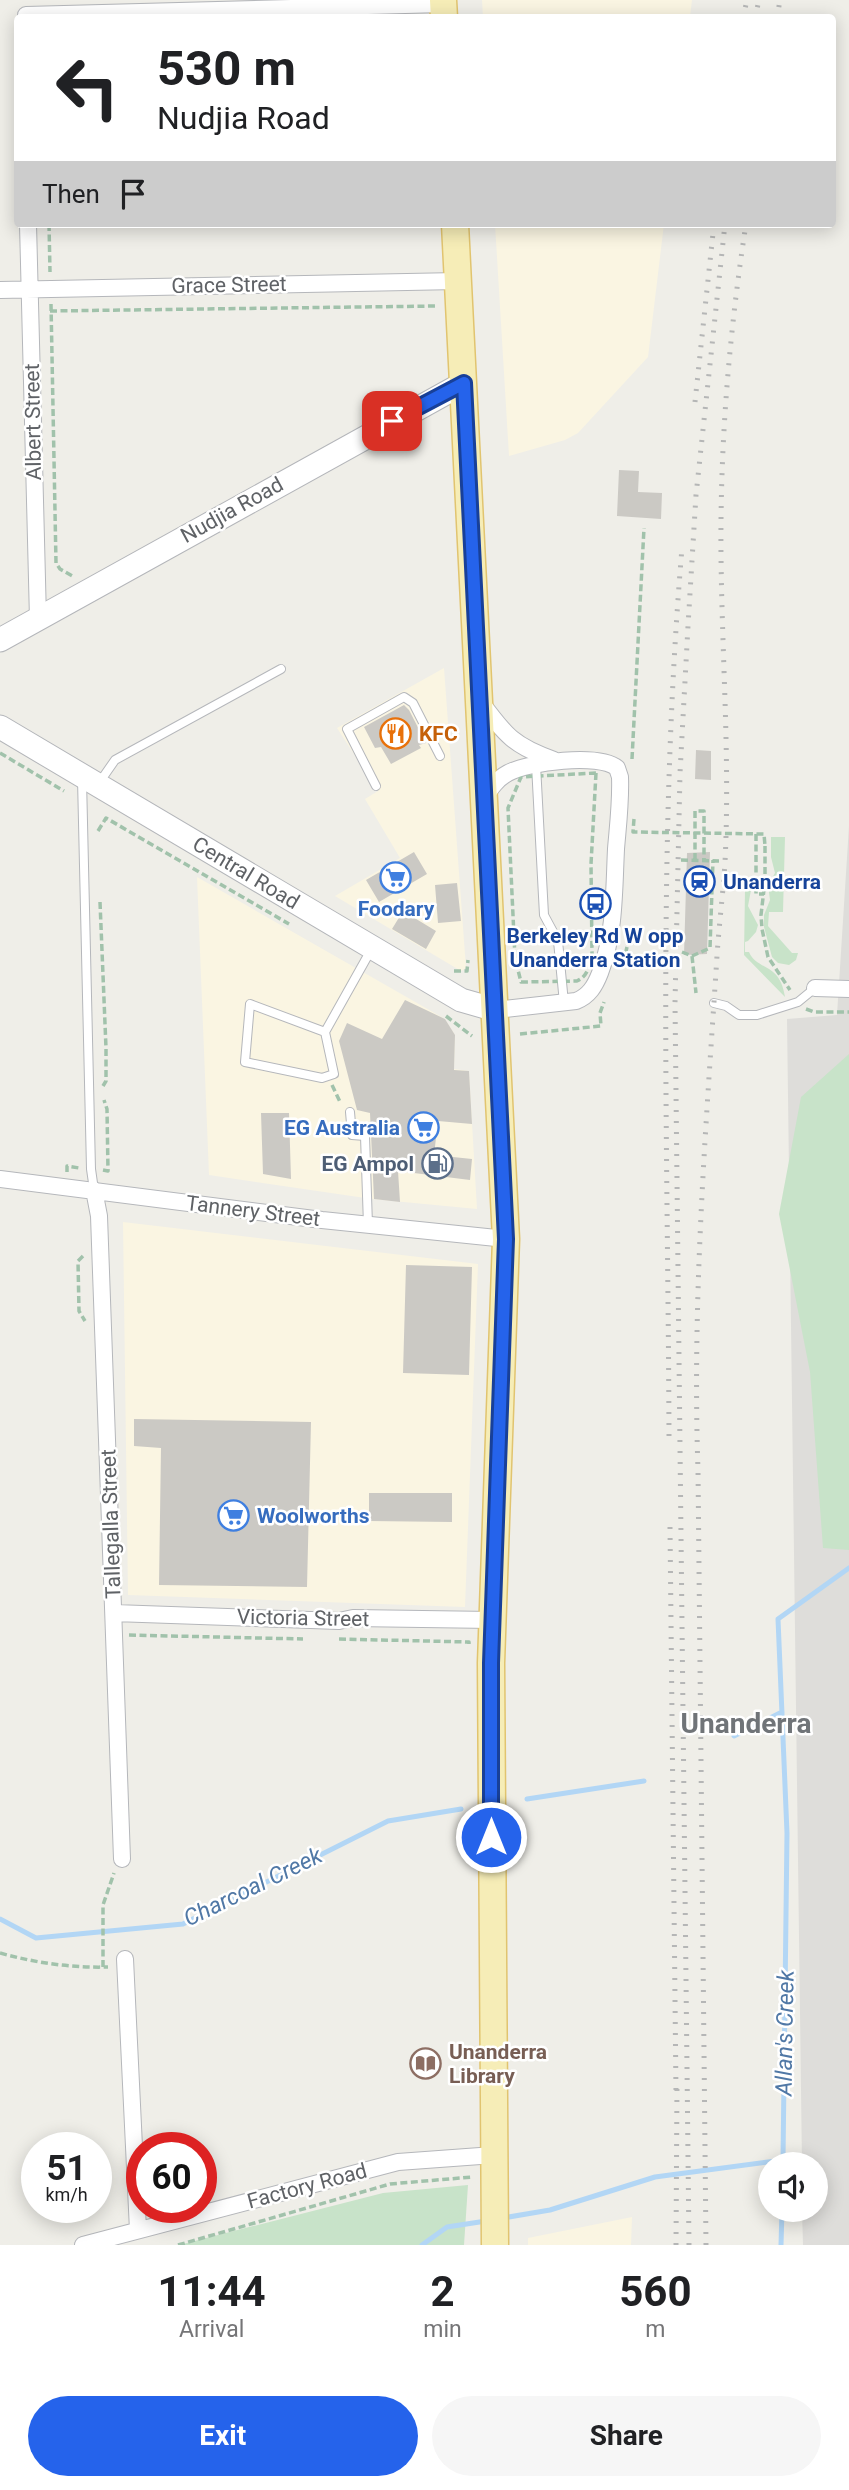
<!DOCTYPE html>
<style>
:root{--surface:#fff;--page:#f6f6f6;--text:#202124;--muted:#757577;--accent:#2563eb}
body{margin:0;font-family:Roboto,sans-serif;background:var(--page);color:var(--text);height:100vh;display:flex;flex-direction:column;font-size:26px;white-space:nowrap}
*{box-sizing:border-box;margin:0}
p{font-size:23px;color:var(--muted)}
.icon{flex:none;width:38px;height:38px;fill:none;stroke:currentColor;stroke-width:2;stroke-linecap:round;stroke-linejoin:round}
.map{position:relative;height:2245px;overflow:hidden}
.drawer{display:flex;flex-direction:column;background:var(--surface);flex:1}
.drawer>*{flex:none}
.hud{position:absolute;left:14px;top:14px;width:822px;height:214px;border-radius:7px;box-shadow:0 4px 18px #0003;background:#fff;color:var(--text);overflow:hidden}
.controls{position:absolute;left:758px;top:2152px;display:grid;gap:14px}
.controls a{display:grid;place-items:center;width:70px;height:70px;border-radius:50%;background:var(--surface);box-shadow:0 4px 18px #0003;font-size:35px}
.speed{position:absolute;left:21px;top:2132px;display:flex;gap:14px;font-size:35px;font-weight:700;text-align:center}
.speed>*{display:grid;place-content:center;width:91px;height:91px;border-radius:50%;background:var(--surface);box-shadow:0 4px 18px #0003;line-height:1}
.speed small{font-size:18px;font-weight:400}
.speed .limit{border:10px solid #d22;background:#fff;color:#111}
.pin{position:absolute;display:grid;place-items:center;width:60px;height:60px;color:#fff;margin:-30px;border-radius:14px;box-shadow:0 4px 10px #0006}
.me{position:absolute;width:77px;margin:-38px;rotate:0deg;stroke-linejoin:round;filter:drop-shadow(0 0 5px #0008)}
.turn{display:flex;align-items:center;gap:24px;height:147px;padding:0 28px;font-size:32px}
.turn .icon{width:91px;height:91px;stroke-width:2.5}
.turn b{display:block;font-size:49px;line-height:60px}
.then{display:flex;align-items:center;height:66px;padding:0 28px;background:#0003;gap:14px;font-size:26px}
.eta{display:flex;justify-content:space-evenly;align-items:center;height:119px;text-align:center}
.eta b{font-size:42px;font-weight:700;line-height:49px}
.cta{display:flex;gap:14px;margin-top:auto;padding:14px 28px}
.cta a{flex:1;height:80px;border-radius:42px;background:var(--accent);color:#fff;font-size:28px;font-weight:700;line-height:80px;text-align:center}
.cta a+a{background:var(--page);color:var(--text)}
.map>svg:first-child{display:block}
</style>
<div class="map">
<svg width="849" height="2245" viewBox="0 0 849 2245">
<rect width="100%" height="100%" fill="#efeee8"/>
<!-- commercial -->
<path fill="#faf5e2" d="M 482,0 L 692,0 L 690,17 L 483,18 Z
M 495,224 L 664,224 L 648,357 L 578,433 L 565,440 L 509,456 Z
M 444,668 L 466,968 L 461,971 L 335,896 L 400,858 L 365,799 L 378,791 L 337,728 Z
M 197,877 L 445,1019 L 455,1035 L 454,1069 L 469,1071 L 477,1209 L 372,1199 L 209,1175 Z
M 123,1222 L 478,1264 L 465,1607 L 128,1595 Z
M 632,2217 L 631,2245 L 528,2245 L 528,2238 Z"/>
<!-- industrial -->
<path fill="#deddda" d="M 849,826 L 849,2245 L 803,2245 L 802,2210 L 816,2210 L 816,2165 L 802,2165 L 787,1019 L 837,1015 Z"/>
<!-- green -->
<path fill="#c8e3c9" d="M 771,837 L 785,837 L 783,912 L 769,912 L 768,926 L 792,953 L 798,953 L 796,960 L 789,965 L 778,963 L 772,957 L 764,927 L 764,915 L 770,900 L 768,885 L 775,873 L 771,857 Z
M 745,890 L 751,890 L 748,906 L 758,925 L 756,932 L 748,941 L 745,942 L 745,952 L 749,952 C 757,971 780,962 785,997 L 744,955 Z
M 849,1054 L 849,1550 L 823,1548 L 810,1372 L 779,1214 L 801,1097 Z
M 468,2185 L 464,2245 L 179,2245 L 383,2193 Z"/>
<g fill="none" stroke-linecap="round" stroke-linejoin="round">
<!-- stream -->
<path stroke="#b2d6f5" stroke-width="5" d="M 734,1736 L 782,1712
M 527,1799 L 644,1781
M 0,1919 L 36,1938 L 183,1924 L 388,1821 L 461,1809
M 503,2218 L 550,2210 L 655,2177 L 783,2160 L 787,1833 L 778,1619 L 849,1568
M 422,2245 L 447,2227 L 486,2221
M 781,2245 L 782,2210"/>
</g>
<!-- building -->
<path fill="#cbc9c4" d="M 619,470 L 639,471 L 638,492 L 662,493 L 661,519 L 617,516 Z
M 404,705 L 409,710 L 426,743 L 419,745 L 421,748 L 391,764 L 381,747 L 375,748 L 364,727 Z
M 696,750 L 711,751 L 711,780 L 695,779 Z
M 414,852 L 427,874 L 379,902 L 366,880 Z
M 710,852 L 707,954 L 684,955 L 687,853 Z
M 457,883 L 461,921 L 438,923 L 435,885 Z
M 403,911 L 436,931 L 426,949 L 392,929 Z
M 405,1000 L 445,1019 L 455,1035 L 454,1070 L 469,1071 L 472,1124 L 438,1121 L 434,1155 L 472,1159 L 470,1180 L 398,1171 L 400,1202 L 374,1199 L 370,1113 L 357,1110 L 339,1041 L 347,1023 L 382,1039 Z
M 261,1113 L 289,1113 L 291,1179 L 263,1174 Z
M 406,1265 L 472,1267 L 469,1375 L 403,1373 Z
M 134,1419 L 311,1422 L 307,1587 L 159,1585 L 161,1448 L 134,1446 Z
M 369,1493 L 452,1493 L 452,1522 L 369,1521 Z"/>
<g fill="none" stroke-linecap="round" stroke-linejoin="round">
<defs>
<path id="lane" d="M 536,765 L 544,915 L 558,941 L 564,1003
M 82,779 L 91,1169 L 94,1190
M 99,783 L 115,760 L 281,669
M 376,786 L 347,729 L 404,697 L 413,703 L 440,756
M 714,1003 L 726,1006 L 739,1015 L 757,1015 L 798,1002 L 815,988
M 325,1032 L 250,1004 L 245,1062 L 322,1078 L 334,1074 L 325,1032 L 371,950
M 350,1112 L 352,1135 L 365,1136 L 368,1225"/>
<path id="street" d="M 26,15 L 443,4
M 28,224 L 38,619
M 0,290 L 458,281
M 481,702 C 506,736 514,746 554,760
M 485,797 C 491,788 497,779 508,773 C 528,762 599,753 617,768 L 620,777 C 621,801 618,825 616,849 C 614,890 615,934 600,973 C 595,986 589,996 576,1001 L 496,1010
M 815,988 L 849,989
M 0,1179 L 322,1220 L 506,1239
M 94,1190 L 99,1216 L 122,1859
M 114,1613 L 339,1621 L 353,1618 L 492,1620
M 125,1959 L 138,2230
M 83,2245 L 398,2162 L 494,2155"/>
<path id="secondary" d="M 0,640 L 464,383
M 0,727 L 461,1000 L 496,1010"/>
<path id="primary" d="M 443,0 L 444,18
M 455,224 L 506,1239 L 491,1663 L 495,2245"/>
</defs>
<!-- lane casing -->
<use href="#lane" stroke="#b5b7bb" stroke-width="10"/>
<!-- street casing -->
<use href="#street" stroke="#b5b7bb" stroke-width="18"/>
<!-- secondary casing -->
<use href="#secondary" stroke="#b4b6ba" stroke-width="25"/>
<!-- primary casing -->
<use href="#primary" stroke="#e1c46f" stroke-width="29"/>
<!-- path -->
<path stroke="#a1c2ab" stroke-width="3.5" stroke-dasharray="7 3.5" stroke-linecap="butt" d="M 49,224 L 50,272
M 51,304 L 56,563 L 60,569 L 74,577
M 50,311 L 436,306
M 0,753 L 64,791
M 632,759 L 644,528
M 596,773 L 591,864 L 592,954 C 590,965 588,976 577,981 L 521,982 L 515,958 L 508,808 L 521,777 Z
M 98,831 L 106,818 L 289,924
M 756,834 L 756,894 L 764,894
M 765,846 L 765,881 L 761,915 L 762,929 L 768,957 L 790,990
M 681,860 L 719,861
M 695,860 L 695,811 L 704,811 L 704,860
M 100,902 L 106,1048 L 106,1081 L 103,1086
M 682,952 L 692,956 L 710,948 L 713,860
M 692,956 L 696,993
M 623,964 L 627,947
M 454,971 L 467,971 L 468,960
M 806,1009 L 814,1012 L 849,1012
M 446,1016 L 472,1036
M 520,1034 L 601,1026 L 600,1013 L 604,1002
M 332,1085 L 341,1104
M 103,1170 L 108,1171 L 107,1109 L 104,1100
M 67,1172 L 67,1166 L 79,1168
M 83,1256 L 78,1261 L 79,1311 L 85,1321
M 129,1635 L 303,1639
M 339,1639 L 469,1642 L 469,1644
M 0,1953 C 36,1963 71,1968 108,1967
M 103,1967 L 103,1905 L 114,1873
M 178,2245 L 390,2184 L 472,2177"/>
<!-- lane -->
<use href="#lane" stroke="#fff" stroke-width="8"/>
<!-- street -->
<use href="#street" stroke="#fff" stroke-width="16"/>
<!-- secondary -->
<use href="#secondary" stroke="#fff" stroke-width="23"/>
<!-- primary -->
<use href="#primary" stroke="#f6edb7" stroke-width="26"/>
<!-- rail -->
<path stroke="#b5b6b6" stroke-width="5" stroke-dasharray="2 9" stroke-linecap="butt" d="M 743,18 L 747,0
M 755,18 L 759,0
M 777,18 L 780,0
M 695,402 L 714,224
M 669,1436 C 668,1140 657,844 682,548
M 670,1527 L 676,2093
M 676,2245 L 677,2084
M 689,2245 L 675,1003 L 680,773 L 688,626 L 696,495 L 725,224
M 706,2245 L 698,1470 C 692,1298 706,1127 717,956 C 719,925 723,894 725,862 C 730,760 722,658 721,555 C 720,444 729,334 746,224"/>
<!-- path-bridge -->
<path stroke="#a1c2ab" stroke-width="3.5" stroke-dasharray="7 3.5" stroke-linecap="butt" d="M 634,819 L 633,832 L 764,834 L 765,846"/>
</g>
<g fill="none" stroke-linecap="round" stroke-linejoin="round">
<defs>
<path id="route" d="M 392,421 L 464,383 L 506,1239 L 491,1663 L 491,1837"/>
</defs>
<!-- route casing -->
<use href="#route" stroke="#184099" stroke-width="18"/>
<!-- route -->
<use href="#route" stroke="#2563eb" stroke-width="12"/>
</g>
<!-- icons -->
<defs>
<symbol id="restaurant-ring" viewBox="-11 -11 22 22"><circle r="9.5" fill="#fff" stroke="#e8710a" stroke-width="1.5"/><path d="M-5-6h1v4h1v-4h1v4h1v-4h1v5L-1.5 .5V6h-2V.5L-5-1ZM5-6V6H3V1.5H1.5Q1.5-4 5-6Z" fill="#e8710a"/></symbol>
<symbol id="supermarket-ring" viewBox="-11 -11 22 22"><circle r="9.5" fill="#fff" stroke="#3f7fe0" stroke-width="1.5"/><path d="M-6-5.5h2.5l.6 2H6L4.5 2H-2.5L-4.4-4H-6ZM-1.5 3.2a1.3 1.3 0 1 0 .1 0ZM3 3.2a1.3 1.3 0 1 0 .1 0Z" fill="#3f7fe0"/></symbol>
<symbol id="station-ring" viewBox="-11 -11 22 22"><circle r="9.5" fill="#fff" stroke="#1a4fb4" stroke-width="1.5"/><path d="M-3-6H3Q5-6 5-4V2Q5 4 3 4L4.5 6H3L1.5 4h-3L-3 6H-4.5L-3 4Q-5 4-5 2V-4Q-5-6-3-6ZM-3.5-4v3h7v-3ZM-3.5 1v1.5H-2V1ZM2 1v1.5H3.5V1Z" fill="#1a4fb4"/></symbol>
<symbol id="bus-ring" viewBox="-11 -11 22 22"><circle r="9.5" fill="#fff" stroke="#1a4fb4" stroke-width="1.5"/><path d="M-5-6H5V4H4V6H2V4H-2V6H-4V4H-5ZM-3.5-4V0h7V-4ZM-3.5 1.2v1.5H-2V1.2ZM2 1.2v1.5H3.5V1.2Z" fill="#1a4fb4"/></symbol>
<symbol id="fuel-ring" viewBox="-11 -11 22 22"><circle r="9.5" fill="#fff" stroke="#5c6f8a" stroke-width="1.5"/><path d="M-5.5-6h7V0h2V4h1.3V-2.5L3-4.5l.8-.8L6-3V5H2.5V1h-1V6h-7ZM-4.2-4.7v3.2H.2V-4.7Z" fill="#5c6f8a"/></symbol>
<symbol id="library-ring" viewBox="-11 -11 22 22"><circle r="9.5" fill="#fff" stroke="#8d6e63" stroke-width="1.5"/><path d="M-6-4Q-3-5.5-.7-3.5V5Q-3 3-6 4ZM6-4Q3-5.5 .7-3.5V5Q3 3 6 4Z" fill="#8d6e63"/></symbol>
</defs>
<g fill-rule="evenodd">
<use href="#restaurant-ring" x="378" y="716" width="35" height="35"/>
<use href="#supermarket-ring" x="378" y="860" width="35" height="35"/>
<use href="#station-ring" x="682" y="864" width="35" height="35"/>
<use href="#bus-ring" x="578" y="886" width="35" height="35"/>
<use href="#supermarket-ring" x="406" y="1110" width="35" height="35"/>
<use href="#fuel-ring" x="420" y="1146" width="35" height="35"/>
<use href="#supermarket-ring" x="216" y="1498" width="35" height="35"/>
<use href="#library-ring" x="408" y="2046" width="35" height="35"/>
</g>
<g text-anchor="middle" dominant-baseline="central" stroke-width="5" stroke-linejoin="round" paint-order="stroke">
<!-- street labels -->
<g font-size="21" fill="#5f6266" stroke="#fff">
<text transform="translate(229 285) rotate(-1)">Grace Street</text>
<text transform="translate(33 422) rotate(-91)">Albert Street</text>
<text transform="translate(232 510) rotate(-29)">Nudjia Road</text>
<text transform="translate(246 873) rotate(31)">Central Road</text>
<text transform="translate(253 1211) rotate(7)">Tannery Street</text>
<text transform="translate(111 1524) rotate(-92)">Tallegalla Street</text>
<text transform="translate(303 1618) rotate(1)">Victoria Street</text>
<text transform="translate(307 2186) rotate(-15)">Factory Road</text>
</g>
<!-- food labels -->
<g font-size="21" font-weight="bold" fill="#c56008" stroke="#fff" text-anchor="start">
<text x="419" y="734">KFC</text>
</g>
<!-- transit labels -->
<g font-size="21" font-weight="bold" fill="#164399" stroke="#fff" text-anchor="start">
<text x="723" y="882">Unanderra</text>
<text x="595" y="936" text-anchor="middle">Berkeley Rd W opp<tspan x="595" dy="24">Unanderra Station</tspan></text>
</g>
<!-- shop labels -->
<g font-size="21" font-weight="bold" fill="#366cbe" stroke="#fff">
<text x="396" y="909">Foodary</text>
<text x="400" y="1128" text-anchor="end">EG Australia</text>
<text x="257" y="1516" text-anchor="start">Woolworths</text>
</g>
<!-- service labels -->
<g font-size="21" font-weight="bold" fill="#4e5e75" stroke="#fff" text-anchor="end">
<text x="414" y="1164">EG Ampol</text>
</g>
<!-- education labels -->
<g font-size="21" font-weight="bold" fill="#785e54" stroke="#fff" text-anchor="start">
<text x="449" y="2052">Unanderra<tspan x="449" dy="24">Library</tspan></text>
</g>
<!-- water labels -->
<g font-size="23" font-style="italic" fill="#5078a6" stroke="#fff">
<text transform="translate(253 1887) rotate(-26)">Charcoal Creek</text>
<text transform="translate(785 2033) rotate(-89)">Allan's Creek</text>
</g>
<!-- district labels -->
<g font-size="28" font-weight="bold" fill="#707478" stroke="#fff">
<text x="746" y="1723">Unanderra</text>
</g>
</g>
</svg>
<div class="controls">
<a><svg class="icon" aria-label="sound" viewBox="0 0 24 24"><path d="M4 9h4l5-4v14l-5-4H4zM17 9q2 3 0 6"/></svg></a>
</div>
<div class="speed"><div>51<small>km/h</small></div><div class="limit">60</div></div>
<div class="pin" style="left:392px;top:421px;background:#d93025"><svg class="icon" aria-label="arrive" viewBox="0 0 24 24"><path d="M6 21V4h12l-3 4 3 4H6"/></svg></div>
<svg class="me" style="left:491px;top:1837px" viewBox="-20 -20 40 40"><circle r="17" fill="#2563eb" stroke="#fff" stroke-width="3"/><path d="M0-11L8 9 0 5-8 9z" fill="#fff"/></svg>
<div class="hud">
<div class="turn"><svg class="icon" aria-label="left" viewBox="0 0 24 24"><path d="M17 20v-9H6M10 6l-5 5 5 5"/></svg><div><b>530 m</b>Nudjia Road</div></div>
<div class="then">Then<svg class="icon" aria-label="arrive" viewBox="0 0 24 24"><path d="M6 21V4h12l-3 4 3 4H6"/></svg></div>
</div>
</div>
<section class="drawer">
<div class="eta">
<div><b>11:44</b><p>Arrival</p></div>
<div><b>2</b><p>min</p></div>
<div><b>560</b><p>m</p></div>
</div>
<div class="cta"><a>Exit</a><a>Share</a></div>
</section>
